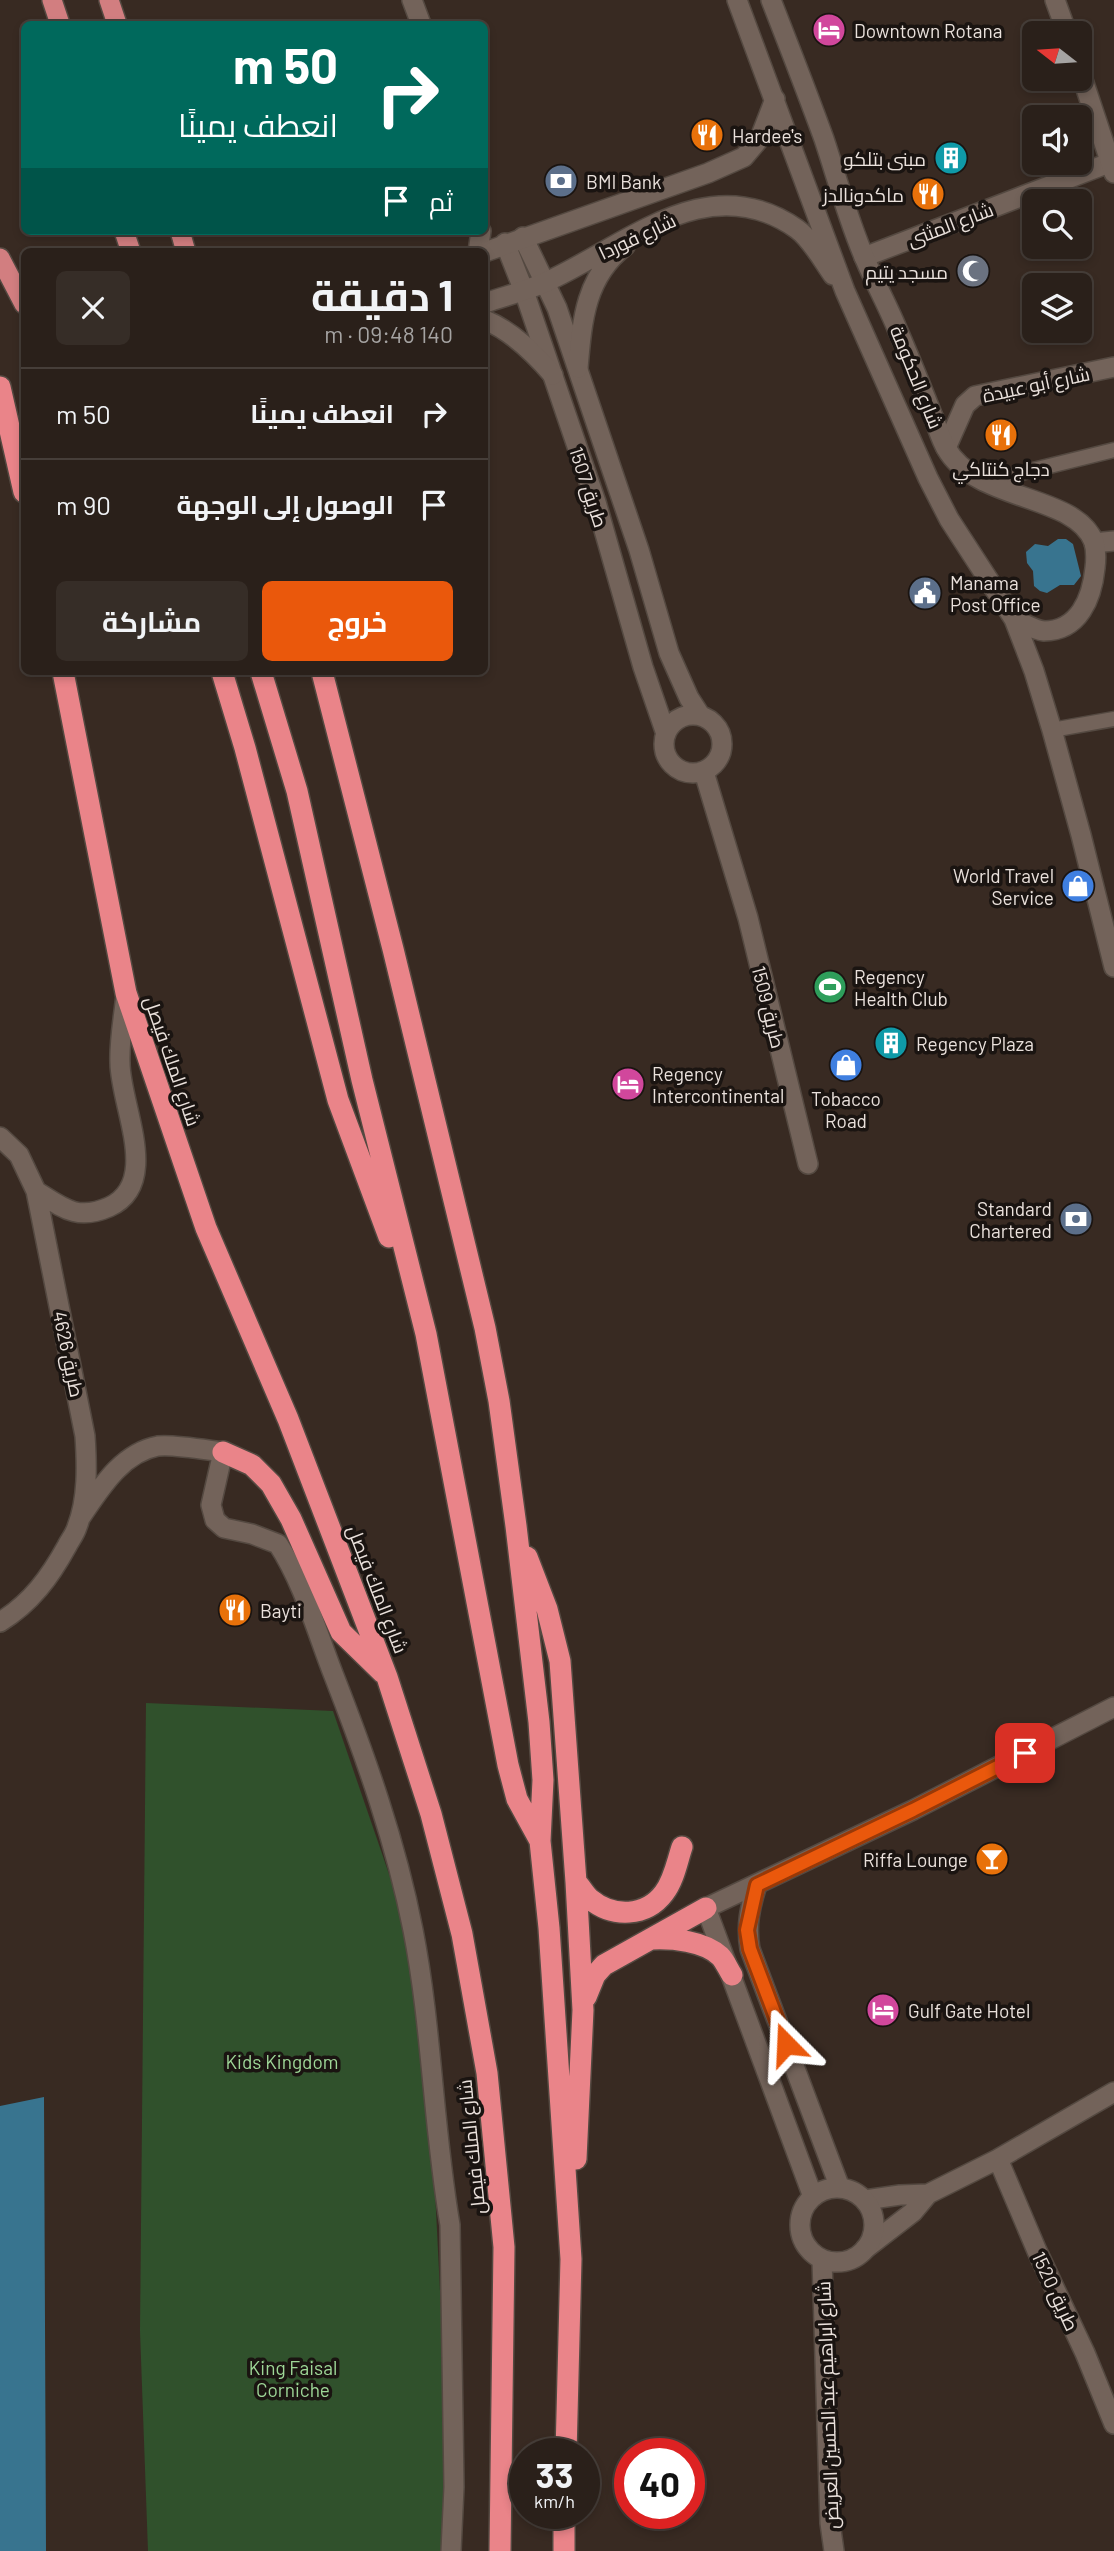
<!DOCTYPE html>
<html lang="ar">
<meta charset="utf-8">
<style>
:root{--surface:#2a201a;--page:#362d27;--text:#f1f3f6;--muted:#a5a3a2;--line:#463e39;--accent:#ea580c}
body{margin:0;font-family:Barlow,Cairo,sans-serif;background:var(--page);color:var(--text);direction:rtl;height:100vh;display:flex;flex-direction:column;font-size:26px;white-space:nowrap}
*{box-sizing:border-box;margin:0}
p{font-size:23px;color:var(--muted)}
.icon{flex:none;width:38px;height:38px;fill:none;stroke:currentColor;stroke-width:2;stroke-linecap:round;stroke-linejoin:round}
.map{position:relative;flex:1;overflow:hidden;direction:ltr}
.sheet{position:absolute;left:21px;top:248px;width:467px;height:427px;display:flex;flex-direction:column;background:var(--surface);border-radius:10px;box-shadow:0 4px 10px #0003,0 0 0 2px var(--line);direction:rtl}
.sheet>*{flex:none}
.top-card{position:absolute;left:21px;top:21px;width:467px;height:214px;border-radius:10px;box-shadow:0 4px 10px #0003,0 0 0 2px var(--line);direction:rtl;background:#00695c;color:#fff;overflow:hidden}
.needle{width:46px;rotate:287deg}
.tools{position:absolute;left:1022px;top:21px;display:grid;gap:14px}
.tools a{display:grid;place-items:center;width:70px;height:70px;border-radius:10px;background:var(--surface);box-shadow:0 4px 10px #0003,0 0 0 2px var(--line);font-size:35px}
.speed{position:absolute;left:509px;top:2438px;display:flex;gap:14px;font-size:35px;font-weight:700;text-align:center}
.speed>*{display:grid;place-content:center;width:91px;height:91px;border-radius:50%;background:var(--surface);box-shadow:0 4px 10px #0003,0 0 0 2px var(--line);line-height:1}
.speed small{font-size:18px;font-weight:400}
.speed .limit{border:10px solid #d22;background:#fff;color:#111}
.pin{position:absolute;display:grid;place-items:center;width:60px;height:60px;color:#fff;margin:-30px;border-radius:14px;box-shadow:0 4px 10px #0006}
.me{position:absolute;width:77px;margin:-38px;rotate:339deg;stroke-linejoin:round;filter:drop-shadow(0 0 5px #0008)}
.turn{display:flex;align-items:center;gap:24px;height:147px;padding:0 35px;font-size:32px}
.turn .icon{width:91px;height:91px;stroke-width:2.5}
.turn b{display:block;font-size:49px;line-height:60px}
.then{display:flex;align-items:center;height:66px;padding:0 35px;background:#0003;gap:14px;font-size:26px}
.round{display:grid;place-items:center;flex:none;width:74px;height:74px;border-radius:10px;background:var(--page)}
.overview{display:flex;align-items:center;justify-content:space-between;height:119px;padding:0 35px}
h1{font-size:42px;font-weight:700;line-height:52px}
.cta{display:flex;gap:14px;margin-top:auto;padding:14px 35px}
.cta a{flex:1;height:80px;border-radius:10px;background:var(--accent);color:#fff;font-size:28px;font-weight:700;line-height:80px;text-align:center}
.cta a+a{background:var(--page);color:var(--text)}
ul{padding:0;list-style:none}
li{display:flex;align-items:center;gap:21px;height:91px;padding:0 35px;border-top:2px solid var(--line)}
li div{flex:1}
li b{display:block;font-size:26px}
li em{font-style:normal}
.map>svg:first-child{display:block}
</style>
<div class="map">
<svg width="1114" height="2551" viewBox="0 0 1114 2551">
<rect width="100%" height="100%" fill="#382a22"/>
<!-- green -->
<path fill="#30512c" d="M 146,1703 L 333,1711 L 400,1906 L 430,2090 L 448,2452 L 445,2551 L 148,2551 L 140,2331 Z"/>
<!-- water -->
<path fill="#38748f" d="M 1058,539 L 1066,539 L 1073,544 L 1081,576 L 1074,585 L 1060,585 L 1047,593 L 1040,591 L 1034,586 L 1033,571 L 1027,563 L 1026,552 L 1035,544 L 1048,546 Z
M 44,2097 L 46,2551 L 0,2551 L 0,2106 Z"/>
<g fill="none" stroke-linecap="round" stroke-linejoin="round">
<defs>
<path id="pedestrian" d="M 985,482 L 1114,450
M 1052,730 L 1114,719"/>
<path id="minor" d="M 412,0 L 421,24
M 523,237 L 557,308 L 639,550 L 669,653 L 689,698 L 700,715
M 505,243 L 524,291 L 596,502 L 643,667 L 666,734
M 478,252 L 481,231
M 864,257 L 1114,161
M 946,448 L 965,405 L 975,396 L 1114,367
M 1094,543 L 1114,541
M664 744a29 29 0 1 1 58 0a29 29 0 1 1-58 0Z
M 704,772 L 748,918 L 808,1164
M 0,1137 L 19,1155 L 36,1191 L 85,1436 C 87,1465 88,1499 77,1527 C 75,1534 70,1540 67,1546 C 50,1577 31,1603 0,1622
M 36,1191 C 63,1208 77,1221 109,1207 C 162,1183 120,1105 120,1063 C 119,1040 124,1016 126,994
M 80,1518 C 100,1489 121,1453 158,1446 C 173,1444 207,1450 223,1452 L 211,1505 L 215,1520 L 224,1528 L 252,1534 L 278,1544 C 304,1584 317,1633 334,1676 C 366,1758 396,1843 413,1930 C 432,2027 433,2127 450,2225 L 454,2487 L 451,2551
M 998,2159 L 1037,2251 L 1085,2353 L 1114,2424
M 865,2200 L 900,2195 L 928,2194
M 865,2249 L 913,2212 L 928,2194 L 998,2159 L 1114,2092"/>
<path id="tertiary" d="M 1055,0 L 1067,33
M 1080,71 L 1114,173
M 757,1885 C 750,1907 746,1925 750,1949 L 840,2188
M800 2225a37 37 0 1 1 74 0a37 37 0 1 1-74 0Z
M 813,2197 L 706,1908 L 913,1810 L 1114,1707
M 822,2259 L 830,2523 L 834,2551"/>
<path id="secondary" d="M 737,0 L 845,291 L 928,478 L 949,519 L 1014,619 L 1034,671 L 1052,730 L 1081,835 L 1114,967
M 771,0 C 789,46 807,92 824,139 C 837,178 848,220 865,259 C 875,283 888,306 898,331 C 910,358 921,386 932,414 C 937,425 940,438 946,448 C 977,503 1075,493 1094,542 C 1096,550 1096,560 1095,568 C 1092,598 1079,631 1044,631 C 1034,630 1023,623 1014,619
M 485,252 L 708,173 L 744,157 L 760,138 L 775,99
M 485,303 C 505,296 526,291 546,282 C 626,246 708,166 797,229 C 811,239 823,261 833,275
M 485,320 C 512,331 534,353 553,375
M 578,368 C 582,321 585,277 625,246"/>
<path id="trunk" d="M 52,0 L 60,24
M 109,0 L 117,24
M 124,231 L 131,252
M 180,231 L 186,252
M 0,258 L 24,304"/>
<path id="motorway" d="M 0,387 L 24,492
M 63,672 L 126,993 L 206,1228 L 288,1419 L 387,1677 L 431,1814 L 462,1934 L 487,2073 L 504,2247 L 500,2551
M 222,672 L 245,748 L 338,1100 L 389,1237
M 261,672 L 297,791 L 362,1080 L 426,1334 L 508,1765 L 517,1799 L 540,1841
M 322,672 L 393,949 L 485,1328 L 499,1401 L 516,1526 L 539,1722 L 543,1780 L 540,1841 L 549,1928 L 571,2259 L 566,2454
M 223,1452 L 252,1465 L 271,1484 L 291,1519 L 341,1632 L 383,1673
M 527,1557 L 547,1609 L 560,1661 L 576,1882 L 583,2010 L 576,2159
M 576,1882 C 581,1887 585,1895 590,1899 C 613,1918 646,1917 664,1893 C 674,1880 677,1862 682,1847
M 652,1939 C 672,1938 704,1941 720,1956 C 725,1961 728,1969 732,1975
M 586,1997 L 595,1975 L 604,1965 L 706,1908
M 564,2551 L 564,2513"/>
</defs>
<!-- pedestrian casing -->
<use href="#pedestrian" stroke="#544941" stroke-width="17"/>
<!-- minor casing -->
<use href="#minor" stroke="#544941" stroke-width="22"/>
<!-- tertiary casing -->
<use href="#tertiary" stroke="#544941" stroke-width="22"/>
<!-- secondary casing -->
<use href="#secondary" stroke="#544941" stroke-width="22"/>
<!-- trunk casing -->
<use href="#trunk" stroke="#544941" stroke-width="22"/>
<!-- motorway casing -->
<use href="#motorway" stroke="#544941" stroke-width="24"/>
<!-- pedestrian -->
<use href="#pedestrian" stroke="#73635a" stroke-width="14"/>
<!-- minor -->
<use href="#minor" stroke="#73635a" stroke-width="19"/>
<!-- tertiary -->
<use href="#tertiary" stroke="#73635a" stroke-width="19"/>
<!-- secondary -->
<use href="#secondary" stroke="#73635a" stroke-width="19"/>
<!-- trunk -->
<use href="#trunk" stroke="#d27e80" stroke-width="19"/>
<!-- motorway -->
<use href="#motorway" stroke="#ea8489" stroke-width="21"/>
</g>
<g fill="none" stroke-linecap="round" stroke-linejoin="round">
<defs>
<path id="route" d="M 786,2044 L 750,1949 L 747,1930 L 757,1885 L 913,1810 L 1025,1753"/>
</defs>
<!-- route casing -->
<use href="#route" stroke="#983908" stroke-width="18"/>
<!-- route -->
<use href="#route" stroke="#ea580c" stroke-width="12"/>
</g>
<!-- icons -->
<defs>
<symbol id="hotel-disc" viewBox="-11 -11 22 22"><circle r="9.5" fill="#d1479c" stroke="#1a1411"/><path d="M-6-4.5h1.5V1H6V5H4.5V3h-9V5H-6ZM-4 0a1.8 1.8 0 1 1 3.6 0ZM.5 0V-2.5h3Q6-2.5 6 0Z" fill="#fff"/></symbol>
<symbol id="restaurant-disc" viewBox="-11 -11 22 22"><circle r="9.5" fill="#e8710a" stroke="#1a1411"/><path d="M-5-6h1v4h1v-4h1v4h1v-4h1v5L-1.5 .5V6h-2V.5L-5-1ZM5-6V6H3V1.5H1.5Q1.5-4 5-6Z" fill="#fff"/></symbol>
<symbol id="building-disc" viewBox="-11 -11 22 22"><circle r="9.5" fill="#0f9aa8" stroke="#1a1411"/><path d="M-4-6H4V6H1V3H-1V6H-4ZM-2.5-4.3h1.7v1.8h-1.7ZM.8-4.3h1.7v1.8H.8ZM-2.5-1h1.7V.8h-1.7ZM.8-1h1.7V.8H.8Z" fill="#fff"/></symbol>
<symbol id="bank-disc" viewBox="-11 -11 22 22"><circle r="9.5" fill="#5c6f8a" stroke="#1a1411"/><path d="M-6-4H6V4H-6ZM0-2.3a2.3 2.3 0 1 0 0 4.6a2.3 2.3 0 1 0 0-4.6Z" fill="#fff"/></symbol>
<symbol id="mosque-disc" viewBox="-11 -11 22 22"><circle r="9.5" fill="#6b7280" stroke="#1a1411"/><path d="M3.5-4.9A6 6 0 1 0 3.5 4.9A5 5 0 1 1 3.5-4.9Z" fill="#fff"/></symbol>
<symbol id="civic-disc" viewBox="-11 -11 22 22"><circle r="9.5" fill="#5c6f8a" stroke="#1a1411"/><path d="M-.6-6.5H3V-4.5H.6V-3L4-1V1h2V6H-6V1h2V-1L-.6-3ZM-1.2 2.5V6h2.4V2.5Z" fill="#fff"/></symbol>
<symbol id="shop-disc" viewBox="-11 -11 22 22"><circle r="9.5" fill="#3f7fe0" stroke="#1a1411"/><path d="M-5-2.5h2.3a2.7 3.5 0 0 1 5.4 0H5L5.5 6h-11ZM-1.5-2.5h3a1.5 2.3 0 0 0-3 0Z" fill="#fff"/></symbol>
<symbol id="stadium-disc" viewBox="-11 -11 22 22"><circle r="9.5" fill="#2e9e5b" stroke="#1a1411"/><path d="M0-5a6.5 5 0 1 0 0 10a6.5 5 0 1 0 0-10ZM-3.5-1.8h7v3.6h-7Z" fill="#fff"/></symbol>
<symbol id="bar-disc" viewBox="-11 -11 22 22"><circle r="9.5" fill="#e8710a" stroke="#1a1411"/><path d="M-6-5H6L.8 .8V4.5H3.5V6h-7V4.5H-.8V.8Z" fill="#fff"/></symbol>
</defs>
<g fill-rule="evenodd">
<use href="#hotel-disc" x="810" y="11" width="38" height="38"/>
<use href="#restaurant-disc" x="688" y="116" width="38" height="38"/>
<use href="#building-disc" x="932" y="139" width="38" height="38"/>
<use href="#bank-disc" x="542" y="162" width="38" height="38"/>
<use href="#restaurant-disc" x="909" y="175" width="38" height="38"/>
<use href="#mosque-disc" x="954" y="252" width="38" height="38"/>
<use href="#restaurant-disc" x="982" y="416" width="38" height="38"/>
<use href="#civic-disc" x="906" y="574" width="38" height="38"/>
<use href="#shop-disc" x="1059" y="867" width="38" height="38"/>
<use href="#stadium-disc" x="811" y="968" width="38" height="38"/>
<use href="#building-disc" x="872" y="1024" width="38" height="38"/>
<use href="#shop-disc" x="827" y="1046" width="38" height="38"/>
<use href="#hotel-disc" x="609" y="1065" width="38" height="38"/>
<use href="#bank-disc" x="1057" y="1200" width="38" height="38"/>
<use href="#restaurant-disc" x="216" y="1591" width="38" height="38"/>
<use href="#bar-disc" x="973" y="1840" width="38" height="38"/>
<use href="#hotel-disc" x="864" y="1991" width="38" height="38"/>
</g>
<g text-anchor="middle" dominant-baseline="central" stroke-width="7" stroke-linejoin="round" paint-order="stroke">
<!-- poi labels -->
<g font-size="19" fill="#eae1dc" stroke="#1a1411" text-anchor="start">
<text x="854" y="30">Downtown Rotana</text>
<text x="732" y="135">Hardee's</text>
<text x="926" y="158" text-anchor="end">مبنى بتلكو</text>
<text x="586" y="181">BMI Bank</text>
<text x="904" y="194" text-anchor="end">ماكدونالدز</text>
<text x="948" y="271" text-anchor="end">مسجد يتيم</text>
<text x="1001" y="468" text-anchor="middle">دجاج كنتاكي</text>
<text x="950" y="582">Manama<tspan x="950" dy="22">Post Office</tspan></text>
<text x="1054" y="875" text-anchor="end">World Travel<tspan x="1054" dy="22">Service</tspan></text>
<text x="854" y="976">Regency<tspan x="854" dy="22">Health Club</tspan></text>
<text x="916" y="1043">Regency Plaza</text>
<text x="652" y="1073">Regency<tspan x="652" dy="22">Intercontinental</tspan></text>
<text x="846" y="1098" text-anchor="middle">Tobacco<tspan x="846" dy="22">Road</tspan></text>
<text x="1052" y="1208" text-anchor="end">Standard<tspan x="1052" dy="22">Chartered</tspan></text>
<text x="260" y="1610">Bayti</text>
<text x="968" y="1859" text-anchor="end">Riffa Lounge</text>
<text x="908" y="2010">Gulf Gate Hotel</text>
</g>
<!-- street labels -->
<g font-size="19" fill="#eae1dc" stroke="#1a1411">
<text transform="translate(950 224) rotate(-21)">شارع المثنى</text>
<text transform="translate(637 236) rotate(-25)">شارع فوردا</text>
<text transform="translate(917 377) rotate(68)">شارع الحكومة</text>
<text transform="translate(1036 384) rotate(-12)">شارع أبو عبيدة</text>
<text transform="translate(589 487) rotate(72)">طريق 1507</text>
<text transform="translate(769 1007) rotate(76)">طريق 1509</text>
<text transform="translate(173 1061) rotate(71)">شارع الملك فيصل</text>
<text transform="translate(69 1354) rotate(78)">طريق 4626</text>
<text transform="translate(378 1589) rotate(69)">شارع الملك فيصل</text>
<text transform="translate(471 2147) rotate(-96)">شارع الملك فيصل</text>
<text transform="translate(1056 2291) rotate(65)">طريق 1520</text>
<text transform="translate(827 2405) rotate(-92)">شارع ابراهيم عبد الحسين العريض</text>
</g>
<!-- park labels -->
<g font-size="19" fill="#9ed797" stroke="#1a1411">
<text x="282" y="2061">Kids Kingdom</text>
<text x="293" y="2367">King Faisal<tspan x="293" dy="22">Corniche</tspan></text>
</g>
</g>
</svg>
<div class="tools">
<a><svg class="needle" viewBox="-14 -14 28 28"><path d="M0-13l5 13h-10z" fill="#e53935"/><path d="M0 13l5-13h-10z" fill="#a5a3a2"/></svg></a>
<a><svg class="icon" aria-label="sound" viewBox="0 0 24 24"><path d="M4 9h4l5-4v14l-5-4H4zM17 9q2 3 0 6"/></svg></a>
<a><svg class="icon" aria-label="search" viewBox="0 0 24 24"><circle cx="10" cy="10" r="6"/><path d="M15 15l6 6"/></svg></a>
<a><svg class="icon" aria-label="layers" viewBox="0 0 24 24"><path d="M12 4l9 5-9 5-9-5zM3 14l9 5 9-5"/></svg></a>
</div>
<div class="speed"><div>33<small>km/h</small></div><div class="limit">40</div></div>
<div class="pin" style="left:1025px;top:1753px;background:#d93025"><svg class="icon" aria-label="arrive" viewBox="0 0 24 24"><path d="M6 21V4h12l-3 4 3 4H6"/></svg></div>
<svg class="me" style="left:786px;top:2044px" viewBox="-20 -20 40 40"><path d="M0-17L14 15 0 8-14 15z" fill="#ea580c" stroke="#fff" stroke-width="4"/></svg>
<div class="top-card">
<div class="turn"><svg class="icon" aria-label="right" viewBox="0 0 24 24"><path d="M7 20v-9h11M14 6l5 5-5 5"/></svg><div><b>50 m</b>انعطف يمينًا</div></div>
<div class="then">ثم<svg class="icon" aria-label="arrive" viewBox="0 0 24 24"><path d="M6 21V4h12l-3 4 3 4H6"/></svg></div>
</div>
<section class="sheet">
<div class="overview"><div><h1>1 دقيقة</h1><p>140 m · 09:48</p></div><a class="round"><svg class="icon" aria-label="close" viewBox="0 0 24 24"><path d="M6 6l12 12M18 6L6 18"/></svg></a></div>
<ul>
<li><svg class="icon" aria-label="right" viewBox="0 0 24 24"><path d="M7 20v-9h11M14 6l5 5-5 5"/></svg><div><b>انعطف يمينًا</b></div><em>50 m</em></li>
<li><svg class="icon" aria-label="arrive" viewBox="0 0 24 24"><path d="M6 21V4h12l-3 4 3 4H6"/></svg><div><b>الوصول إلى الوجهة</b></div><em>90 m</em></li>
</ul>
<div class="cta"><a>خروج</a><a>مشاركة</a></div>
</section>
</div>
